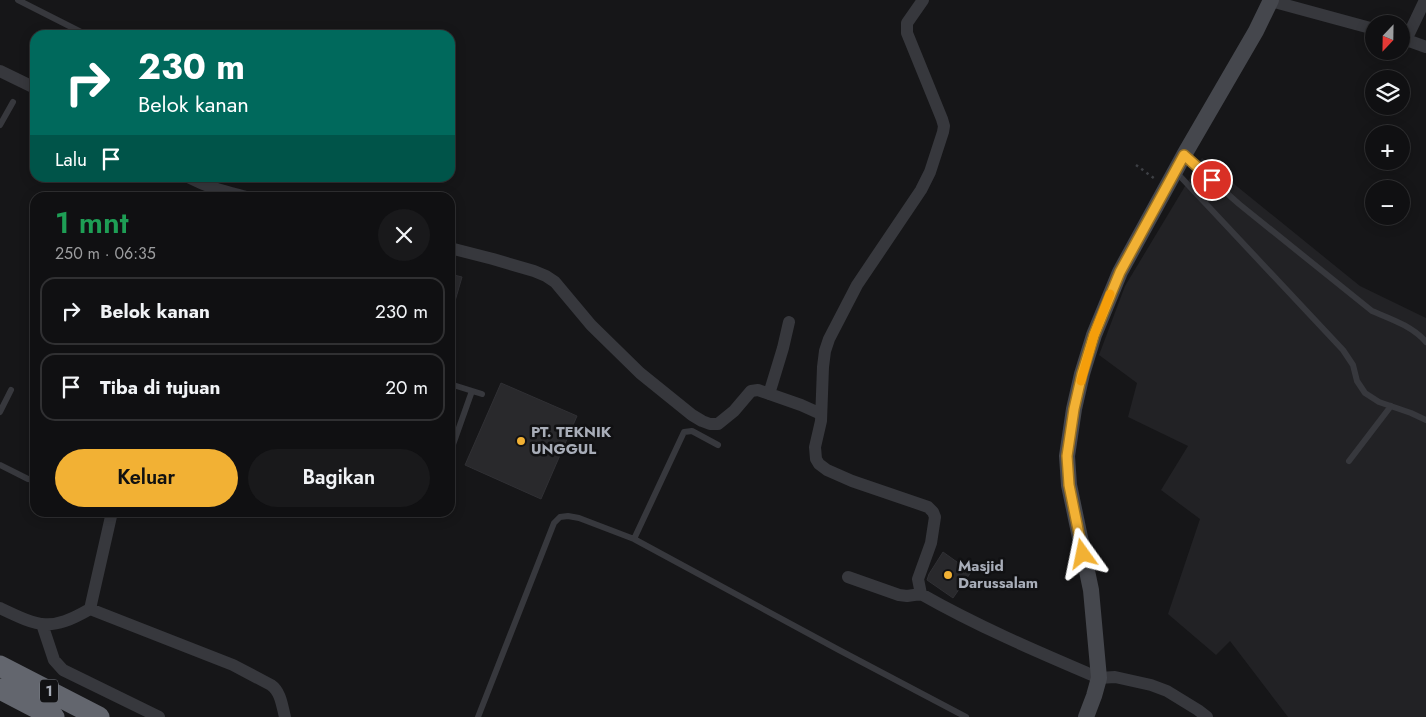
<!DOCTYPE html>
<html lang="id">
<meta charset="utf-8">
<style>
:root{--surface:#101012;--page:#19191b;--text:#f1f3f6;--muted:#9c9d9f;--line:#303032;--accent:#f2b134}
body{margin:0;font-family:Jost,sans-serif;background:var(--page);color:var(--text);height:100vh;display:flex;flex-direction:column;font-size:19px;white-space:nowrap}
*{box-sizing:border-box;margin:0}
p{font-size:16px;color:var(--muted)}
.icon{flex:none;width:28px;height:28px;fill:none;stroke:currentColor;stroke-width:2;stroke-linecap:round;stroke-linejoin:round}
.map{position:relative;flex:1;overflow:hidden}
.sheet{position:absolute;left:30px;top:192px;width:425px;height:325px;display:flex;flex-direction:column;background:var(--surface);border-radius:15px;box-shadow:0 2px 12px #0003,0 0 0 1px var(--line)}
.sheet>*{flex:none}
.banner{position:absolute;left:30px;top:30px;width:425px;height:152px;border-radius:15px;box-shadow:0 2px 12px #0003,0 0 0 1px var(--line);background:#00695c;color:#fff;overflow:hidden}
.needle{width:32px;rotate:202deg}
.controls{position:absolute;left:1365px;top:15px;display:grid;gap:10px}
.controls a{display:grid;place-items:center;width:45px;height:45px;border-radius:50%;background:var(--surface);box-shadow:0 2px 12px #0003,0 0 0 1px var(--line);font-size:25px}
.pin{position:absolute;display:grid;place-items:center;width:42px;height:42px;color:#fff;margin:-21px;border:2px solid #fff;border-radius:50%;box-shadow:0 1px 5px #0007}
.me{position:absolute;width:55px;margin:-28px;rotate:348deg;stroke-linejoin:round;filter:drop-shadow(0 0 4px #0008)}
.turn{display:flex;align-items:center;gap:18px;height:105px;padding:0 25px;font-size:22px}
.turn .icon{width:65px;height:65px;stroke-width:2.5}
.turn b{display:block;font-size:35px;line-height:42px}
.then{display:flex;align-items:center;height:48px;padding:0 25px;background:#0003;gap:10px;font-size:19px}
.round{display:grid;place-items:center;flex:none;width:52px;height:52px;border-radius:26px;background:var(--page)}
.overview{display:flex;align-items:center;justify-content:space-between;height:85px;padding:0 25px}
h1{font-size:30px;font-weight:600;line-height:38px;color:#1e9e55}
.action{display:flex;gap:10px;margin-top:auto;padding:10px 25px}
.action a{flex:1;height:58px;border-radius:30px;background:var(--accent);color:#111;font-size:20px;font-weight:600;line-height:58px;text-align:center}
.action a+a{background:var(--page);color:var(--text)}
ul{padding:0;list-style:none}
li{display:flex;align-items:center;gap:15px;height:68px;margin:0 10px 8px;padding:0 15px;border:2px solid var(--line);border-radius:15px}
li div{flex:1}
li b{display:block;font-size:19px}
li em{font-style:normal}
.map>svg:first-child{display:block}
</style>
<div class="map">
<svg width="1426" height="717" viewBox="0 0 1426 717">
<rect width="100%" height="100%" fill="#161618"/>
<!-- built -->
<path fill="#222225" d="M 1202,158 L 1360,286 L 1426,318 L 1426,717 L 1288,717 L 1230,641 L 1216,655 L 1168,614 L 1200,519 L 1161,490 L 1188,446 L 1128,417 L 1137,383 L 1099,355 L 1125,286 Z"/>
<!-- building -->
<path fill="#29292c" stroke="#303034" d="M 450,274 L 462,277 L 453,308 L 450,308 Z
M 501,383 L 577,416 L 541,499 L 465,465 Z
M 943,552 L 971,572 L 953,598 L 927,580 L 929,574 Z"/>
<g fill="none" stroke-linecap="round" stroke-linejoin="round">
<!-- path -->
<path stroke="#3d3f44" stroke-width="2.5" stroke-dasharray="2.5 4" stroke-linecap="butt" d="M 1136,165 L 1155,179"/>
<!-- lane -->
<path stroke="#37383d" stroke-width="6" d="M 18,0 L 87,35
M 0,125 L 13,102
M 1185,156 L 1239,204 L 1372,311 C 1391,319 1412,326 1426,342
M 1177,173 L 1343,350 L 1353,365 L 1357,381 L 1365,393 L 1379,402 L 1411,413 L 1426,420
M 450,384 L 482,394
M 0,412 L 11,390
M 450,453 L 472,391
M 1349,461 L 1391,406
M 0,465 L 28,479
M 634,539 L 684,432 L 692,431 L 718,445
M 478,717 L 554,523 L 560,517 L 568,516 L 579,518 L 634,539 L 839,650 L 966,717"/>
<!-- street -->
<path stroke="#37383d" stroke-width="12" d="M 923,0 L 907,23 L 907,33 L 942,119 L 944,126 L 943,132 L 930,172 L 921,190 L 857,285 L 829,339 L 825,351 L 823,367 L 821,421 L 815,447 L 816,459 L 819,464 L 827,470 L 852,481 L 928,507 L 933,512 L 935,517 L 931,543 L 918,579 L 921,594 C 979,627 1038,652 1099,678 L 1115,677 L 1151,685 L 1167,691 L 1198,710 L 1207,717
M 1271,1 L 1374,29
M 1401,38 L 1426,47
M 1406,40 L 1425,0
M 0,71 L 35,88
M 190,178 C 209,188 228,192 250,198
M 450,248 L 493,259 L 534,271 L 546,276 L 555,282 L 591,325 L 640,373 L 692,415 L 702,421 L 710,424 L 718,424 L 734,411 L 751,391 L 758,390 L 801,405 L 821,414
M 769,394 L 783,348 L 789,322
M 848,577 L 899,595 L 907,596 L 921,594
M 0,608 C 40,627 50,632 90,609 L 112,512
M 90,609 L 233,665 L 271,685 C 281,692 282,706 285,717
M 42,624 L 54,660 L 63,670 L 159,717"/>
<!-- secondary -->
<path stroke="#45474d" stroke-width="16" d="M 1086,717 L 1094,696 L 1099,678 L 1091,590 L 1069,485 L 1067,456 L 1074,409 L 1082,374 L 1094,335 L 1120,272 L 1184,155 L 1256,31 L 1271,0"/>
<!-- highway -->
<path stroke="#63666e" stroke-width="21" d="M 0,666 L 99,717
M 0,689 L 54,717"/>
</g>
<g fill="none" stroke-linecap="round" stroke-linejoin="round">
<defs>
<path id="route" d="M 1083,554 L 1069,485 L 1067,456 L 1074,409 L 1082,374 L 1094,335 L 1120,272 L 1184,155 L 1212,180"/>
</defs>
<!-- route casing -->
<use href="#route" stroke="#9d7322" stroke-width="12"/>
<!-- route -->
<use href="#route" stroke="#f2b134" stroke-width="9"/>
<!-- slow -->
<path stroke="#f59e0b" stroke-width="9" d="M 1081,381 L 1094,335 L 1110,294"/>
</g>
<!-- markers -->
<g fill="#f2b134" stroke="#111113" stroke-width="2">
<circle cx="521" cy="441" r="5"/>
<circle cx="948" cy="575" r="5"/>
</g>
<g text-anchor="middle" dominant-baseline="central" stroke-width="5" stroke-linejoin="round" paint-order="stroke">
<!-- shield labels -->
<rect fill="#111113" stroke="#7b7e86" stroke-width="1" x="40" y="679.5" width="18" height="23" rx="4"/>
<g font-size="14" font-weight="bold" fill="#a8adb8">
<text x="49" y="691">1</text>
</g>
<!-- poi labels -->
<g font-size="15" font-weight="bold" fill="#a8adb8" stroke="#111113" text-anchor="start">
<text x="531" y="432">PT. TEKNIK<tspan x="531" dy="17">UNGGUL</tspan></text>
<text x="958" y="566">Masjid<tspan x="958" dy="17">Darussalam</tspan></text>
</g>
</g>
</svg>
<div class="controls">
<a><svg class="needle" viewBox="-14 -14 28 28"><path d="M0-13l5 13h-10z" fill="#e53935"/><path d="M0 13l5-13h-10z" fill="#9c9d9f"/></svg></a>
<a><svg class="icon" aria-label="layers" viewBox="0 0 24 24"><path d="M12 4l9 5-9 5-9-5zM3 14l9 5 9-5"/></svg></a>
<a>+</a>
<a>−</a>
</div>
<div class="pin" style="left:1212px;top:180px;background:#d93025"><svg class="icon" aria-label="arrive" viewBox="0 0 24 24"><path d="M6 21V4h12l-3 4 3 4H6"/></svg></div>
<svg class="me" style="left:1083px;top:554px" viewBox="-20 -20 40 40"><path d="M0-17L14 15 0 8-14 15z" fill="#f2b134" stroke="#fff" stroke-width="4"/></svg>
<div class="banner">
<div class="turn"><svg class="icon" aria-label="right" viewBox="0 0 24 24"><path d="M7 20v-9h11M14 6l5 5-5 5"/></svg><div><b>230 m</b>Belok kanan</div></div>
<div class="then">Lalu<svg class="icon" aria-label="arrive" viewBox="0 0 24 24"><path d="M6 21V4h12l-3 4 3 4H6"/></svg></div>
</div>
<section class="sheet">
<div class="overview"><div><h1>1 mnt</h1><p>250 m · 06:35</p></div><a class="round"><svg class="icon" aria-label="close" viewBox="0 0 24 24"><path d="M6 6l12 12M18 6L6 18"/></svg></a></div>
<ul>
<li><svg class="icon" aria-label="right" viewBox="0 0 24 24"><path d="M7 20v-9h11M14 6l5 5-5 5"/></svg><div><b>Belok kanan</b></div><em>230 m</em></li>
<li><svg class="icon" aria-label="arrive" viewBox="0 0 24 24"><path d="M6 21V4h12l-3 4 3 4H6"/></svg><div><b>Tiba di tujuan</b></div><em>20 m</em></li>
</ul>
<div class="action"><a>Keluar</a><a>Bagikan</a></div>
</section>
</div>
